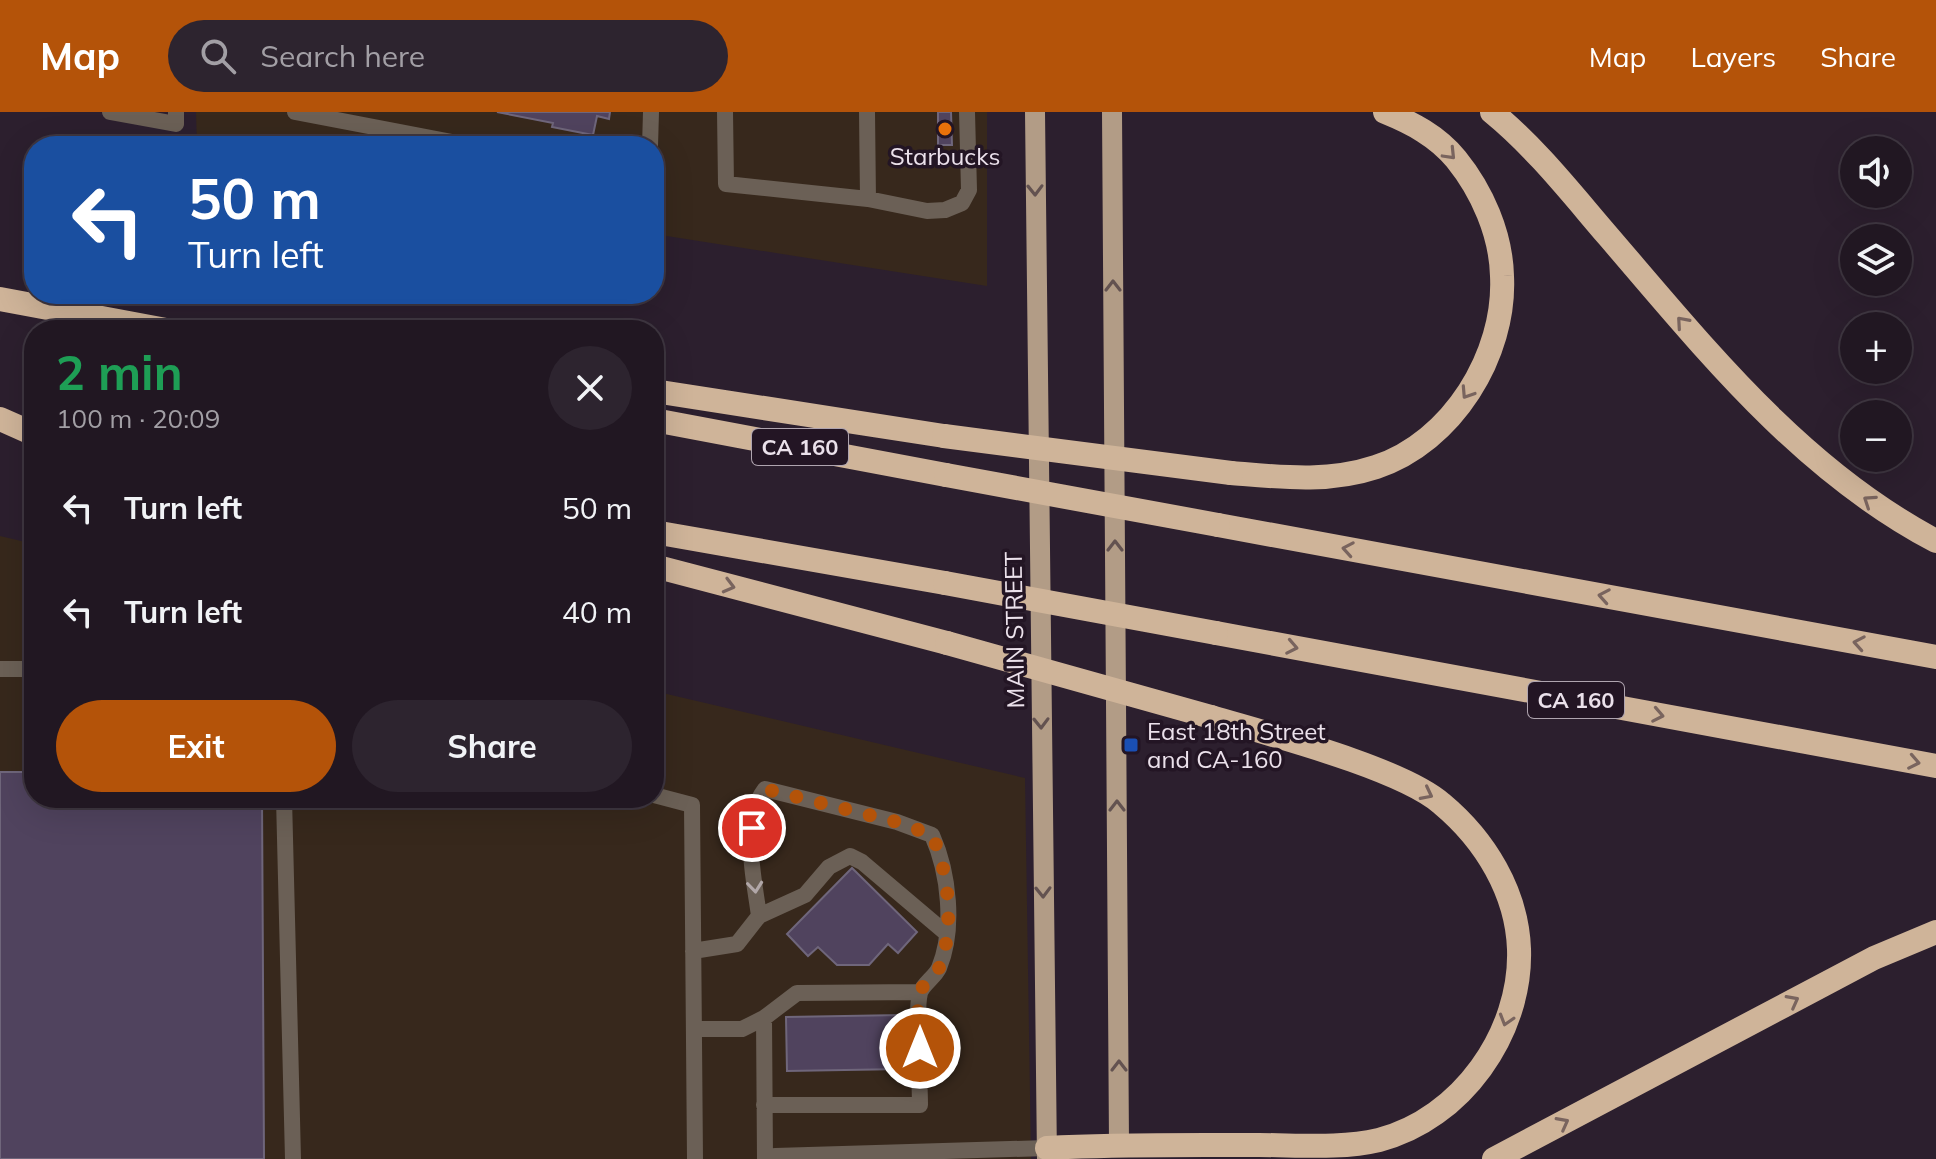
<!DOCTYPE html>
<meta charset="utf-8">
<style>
:root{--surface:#211722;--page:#2d242f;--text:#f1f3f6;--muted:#a29fa5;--line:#3e3640;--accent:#b45309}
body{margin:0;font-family:Mulish,sans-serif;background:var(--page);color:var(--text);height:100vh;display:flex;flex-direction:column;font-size:30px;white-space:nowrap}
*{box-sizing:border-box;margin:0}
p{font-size:26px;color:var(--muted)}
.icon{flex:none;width:44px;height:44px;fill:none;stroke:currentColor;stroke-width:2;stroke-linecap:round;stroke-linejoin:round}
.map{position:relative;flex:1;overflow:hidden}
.panel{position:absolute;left:24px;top:208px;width:640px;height:488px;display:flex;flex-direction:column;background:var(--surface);border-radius:32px;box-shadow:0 8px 32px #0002,0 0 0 2px var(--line)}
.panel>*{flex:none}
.guide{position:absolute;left:24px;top:24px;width:640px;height:168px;border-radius:32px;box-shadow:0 8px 32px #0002,0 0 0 2px var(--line);background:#1a4fa0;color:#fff;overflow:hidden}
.controls{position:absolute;left:1840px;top:24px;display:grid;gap:16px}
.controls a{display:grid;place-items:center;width:72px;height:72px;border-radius:50%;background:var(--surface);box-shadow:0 8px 32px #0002,0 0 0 2px var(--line);font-size:40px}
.pin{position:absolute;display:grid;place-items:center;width:68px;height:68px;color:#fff;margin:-34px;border:4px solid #fff;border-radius:50%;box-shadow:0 2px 8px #0007}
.me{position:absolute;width:88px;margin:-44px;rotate:0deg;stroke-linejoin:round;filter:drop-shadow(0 0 6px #0008)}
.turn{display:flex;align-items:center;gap:28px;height:168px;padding:0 32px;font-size:36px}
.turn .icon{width:104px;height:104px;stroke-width:2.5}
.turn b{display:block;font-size:56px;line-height:68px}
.round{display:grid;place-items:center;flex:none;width:84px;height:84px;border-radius:42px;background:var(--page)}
.summary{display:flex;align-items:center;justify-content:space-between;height:136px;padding:0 32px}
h1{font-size:48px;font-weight:700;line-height:60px;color:#1e9e55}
.primary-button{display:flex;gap:16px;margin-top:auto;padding:16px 32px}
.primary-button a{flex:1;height:92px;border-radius:48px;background:var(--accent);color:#fff;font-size:32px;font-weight:700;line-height:92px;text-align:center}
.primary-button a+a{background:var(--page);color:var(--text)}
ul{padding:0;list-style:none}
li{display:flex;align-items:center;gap:24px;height:104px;padding:0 32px}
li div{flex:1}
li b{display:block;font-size:30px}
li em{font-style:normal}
header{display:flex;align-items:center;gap:48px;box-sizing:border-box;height:112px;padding:0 40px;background:var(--accent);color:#fff}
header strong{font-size:38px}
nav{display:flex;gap:44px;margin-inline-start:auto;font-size:28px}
.search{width:560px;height:72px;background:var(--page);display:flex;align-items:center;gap:20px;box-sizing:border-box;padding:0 28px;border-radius:44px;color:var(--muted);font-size:30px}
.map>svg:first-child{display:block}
</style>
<header>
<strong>Map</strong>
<div class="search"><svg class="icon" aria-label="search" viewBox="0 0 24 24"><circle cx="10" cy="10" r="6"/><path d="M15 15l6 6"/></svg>Search here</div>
<nav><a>Map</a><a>Layers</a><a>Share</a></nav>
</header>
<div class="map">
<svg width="1936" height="1047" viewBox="0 0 1936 1047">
<rect width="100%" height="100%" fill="#2c1f2e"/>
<!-- commercial -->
<path fill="#37281c" d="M 196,0 L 987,0 L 987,174 L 654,122 L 654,34 L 197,34 Z
M 0,424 L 34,432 L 34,686 L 654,686 L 654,579 L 1025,666 L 1031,1047 L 0,1047 Z"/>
<!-- building -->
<path fill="#50435e" stroke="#6f667b" stroke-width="2" d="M 497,0 L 610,0 L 609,7 L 597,4 L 593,23 L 552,15 L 553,11 Z
M 938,0 L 951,0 L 952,33 L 938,33 Z
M 0,660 L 34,660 L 34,686 L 262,686 L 264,1047 L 0,1047 Z
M 852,756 L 917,820 L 898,841 L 888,832 L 869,853 L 837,853 L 818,835 L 808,844 L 787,822 Z
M 902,903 L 903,957 L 787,959 L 786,905 Z"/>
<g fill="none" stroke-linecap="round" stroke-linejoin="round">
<!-- lane -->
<path stroke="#6b6056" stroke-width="16" d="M 110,0 L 176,12 L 176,0
M 295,0 L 473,34
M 725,0 L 726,72 L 868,87 L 927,99 L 945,98 L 962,91 L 969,78 L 967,0
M 867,0 L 868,87
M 650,34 L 651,0
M 0,557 L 34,557
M 654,683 L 692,693 L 695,1047
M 284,686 L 293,1047
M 759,804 L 805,783 L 829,755 L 850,744 L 862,750 L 947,822
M 693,839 L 737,832 L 759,804 C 754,765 740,710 765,677 L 897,710 L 932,723 C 949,761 955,817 939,856 C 935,865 923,872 920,881 C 915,900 920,968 920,993 L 764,993
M 764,906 L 765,1047
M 694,917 L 742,917 L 764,906 L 797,881 L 920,880
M 773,1047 L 775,1044 L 1047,1036"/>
<!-- primary -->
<path stroke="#b29c86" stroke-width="20" d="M 1035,0 L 1047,1047
M 1112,0 L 1119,1032"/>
<!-- highway -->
<path stroke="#cfb499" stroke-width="24" d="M 1492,0 C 1536,36 1571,81 1608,124 C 1706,238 1801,358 1936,429
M 0,187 L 166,218
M 654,279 L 944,324
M 0,307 L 34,322
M 654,308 L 946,363
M 1231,361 C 1280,365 1328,371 1376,355 C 1452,330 1506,243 1502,164 C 1501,122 1482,79 1456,47 C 1437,24 1412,11 1385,0
M 1218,413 L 1936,545
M 654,420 L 945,471
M 654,454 L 947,531
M 1216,521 L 1936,654
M 1047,1036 C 1118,1032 1188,1033 1259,1033 C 1298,1033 1341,1037 1379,1028 C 1461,1007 1522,921 1519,837 C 1517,780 1485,728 1442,692 C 1401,656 1268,622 1211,605
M 1494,1047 L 1874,846 L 1936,820"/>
<!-- highway-bridge -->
<path stroke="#cfb499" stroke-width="24" d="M 944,324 L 1231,361
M 946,363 L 1218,413
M 945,471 L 1216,521
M 947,531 L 1211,605"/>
</g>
<!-- one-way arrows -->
<defs><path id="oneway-chevron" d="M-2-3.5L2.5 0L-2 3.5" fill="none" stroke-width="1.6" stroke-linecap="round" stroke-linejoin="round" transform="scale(2)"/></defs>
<g stroke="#79645e">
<use href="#oneway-chevron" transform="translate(1450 42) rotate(46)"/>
<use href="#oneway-chevron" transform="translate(1682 210) rotate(-131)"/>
<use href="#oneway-chevron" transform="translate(1467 281) rotate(123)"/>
<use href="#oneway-chevron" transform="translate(1869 389) rotate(-146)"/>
<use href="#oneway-chevron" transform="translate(1348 437) rotate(-170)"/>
<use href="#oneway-chevron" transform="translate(729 474) rotate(15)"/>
<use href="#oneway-chevron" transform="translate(1604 484) rotate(-170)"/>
<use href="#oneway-chevron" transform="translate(1859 531) rotate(-170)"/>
<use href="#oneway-chevron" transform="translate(1292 535) rotate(11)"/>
<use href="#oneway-chevron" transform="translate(1658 603) rotate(11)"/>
<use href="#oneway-chevron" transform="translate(1914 650) rotate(11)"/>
<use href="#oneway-chevron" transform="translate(1427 682) rotate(27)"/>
<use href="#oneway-chevron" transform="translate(1793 889) rotate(-28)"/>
<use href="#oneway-chevron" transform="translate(1506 908) rotate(107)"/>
<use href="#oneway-chevron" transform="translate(1563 1011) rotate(-28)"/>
</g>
<g stroke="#635250">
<use href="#oneway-chevron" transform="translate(1035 78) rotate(89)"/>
<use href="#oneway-chevron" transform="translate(1113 174) rotate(-90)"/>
<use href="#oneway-chevron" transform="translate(1115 434) rotate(-90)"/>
<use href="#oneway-chevron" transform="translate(1041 611) rotate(89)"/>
<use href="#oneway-chevron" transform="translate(1117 694) rotate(-90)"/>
<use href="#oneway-chevron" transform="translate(1043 780) rotate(89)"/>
<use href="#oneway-chevron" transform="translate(1119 954) rotate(-90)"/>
</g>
<use stroke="#b1a7a8" href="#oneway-chevron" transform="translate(755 775) rotate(84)"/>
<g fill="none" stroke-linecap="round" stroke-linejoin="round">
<!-- route -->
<path stroke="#b45309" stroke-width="14" stroke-dasharray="0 25.2" d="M 752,716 L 753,692 L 765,677 L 897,710 L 932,723 C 949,761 955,817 939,856 C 935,865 923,871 920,880 C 915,896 920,920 920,936"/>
</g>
<!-- markers -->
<circle fill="#e8710a" stroke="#231524" stroke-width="3" cx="945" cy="17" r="8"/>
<rect fill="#1a4fb4" stroke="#231524" stroke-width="3" x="1123" y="625" width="16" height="16" rx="4"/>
<g text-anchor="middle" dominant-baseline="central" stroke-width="7" stroke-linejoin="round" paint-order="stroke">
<!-- shield labels -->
<g fill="#231524" stroke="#afa4af" stroke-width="2">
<rect x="752" y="317" width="96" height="36" rx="6"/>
<rect x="1528" y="570" width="96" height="36" rx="6"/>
</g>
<g font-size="22" font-weight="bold" fill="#ebe1eb">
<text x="800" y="335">CA 160</text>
<text x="1576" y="588">CA 160</text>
</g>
<!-- poi labels -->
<g font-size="24" fill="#ebe1eb" stroke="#231524">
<text x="945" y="44">Starbucks</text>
<text x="1147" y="619" text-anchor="start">East 18th Street<tspan x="1147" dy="28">and CA-160</tspan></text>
</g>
<!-- street labels -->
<g font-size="24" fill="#ebe1eb" stroke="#231524">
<text transform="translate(1014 518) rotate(-91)">MAIN STREET</text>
</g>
</g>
</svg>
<div class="controls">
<a><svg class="icon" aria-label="sound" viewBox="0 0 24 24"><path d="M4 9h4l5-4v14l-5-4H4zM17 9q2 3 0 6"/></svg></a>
<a><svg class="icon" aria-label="layers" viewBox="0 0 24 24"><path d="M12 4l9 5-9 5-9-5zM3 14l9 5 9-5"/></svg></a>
<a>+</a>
<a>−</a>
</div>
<div class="pin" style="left:752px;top:716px;background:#d93025"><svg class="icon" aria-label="arrive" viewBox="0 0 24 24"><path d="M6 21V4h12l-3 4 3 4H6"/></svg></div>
<svg class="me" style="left:920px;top:936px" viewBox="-20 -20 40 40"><circle r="17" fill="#b45309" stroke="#fff" stroke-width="3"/><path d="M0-11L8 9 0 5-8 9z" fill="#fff"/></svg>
<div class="guide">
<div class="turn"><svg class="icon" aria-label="left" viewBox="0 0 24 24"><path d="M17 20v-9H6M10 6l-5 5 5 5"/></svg><div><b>50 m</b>Turn left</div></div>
</div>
<section class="panel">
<div class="summary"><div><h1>2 min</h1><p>100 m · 20:09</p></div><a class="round"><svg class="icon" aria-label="close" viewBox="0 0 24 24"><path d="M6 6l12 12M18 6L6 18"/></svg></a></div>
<ul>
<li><svg class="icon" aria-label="left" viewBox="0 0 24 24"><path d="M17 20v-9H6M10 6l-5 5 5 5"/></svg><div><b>Turn left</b></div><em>50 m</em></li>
<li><svg class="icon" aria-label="left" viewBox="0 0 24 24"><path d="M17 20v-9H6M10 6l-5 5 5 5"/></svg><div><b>Turn left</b></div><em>40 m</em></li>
</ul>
<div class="primary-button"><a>Exit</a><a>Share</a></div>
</section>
</div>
